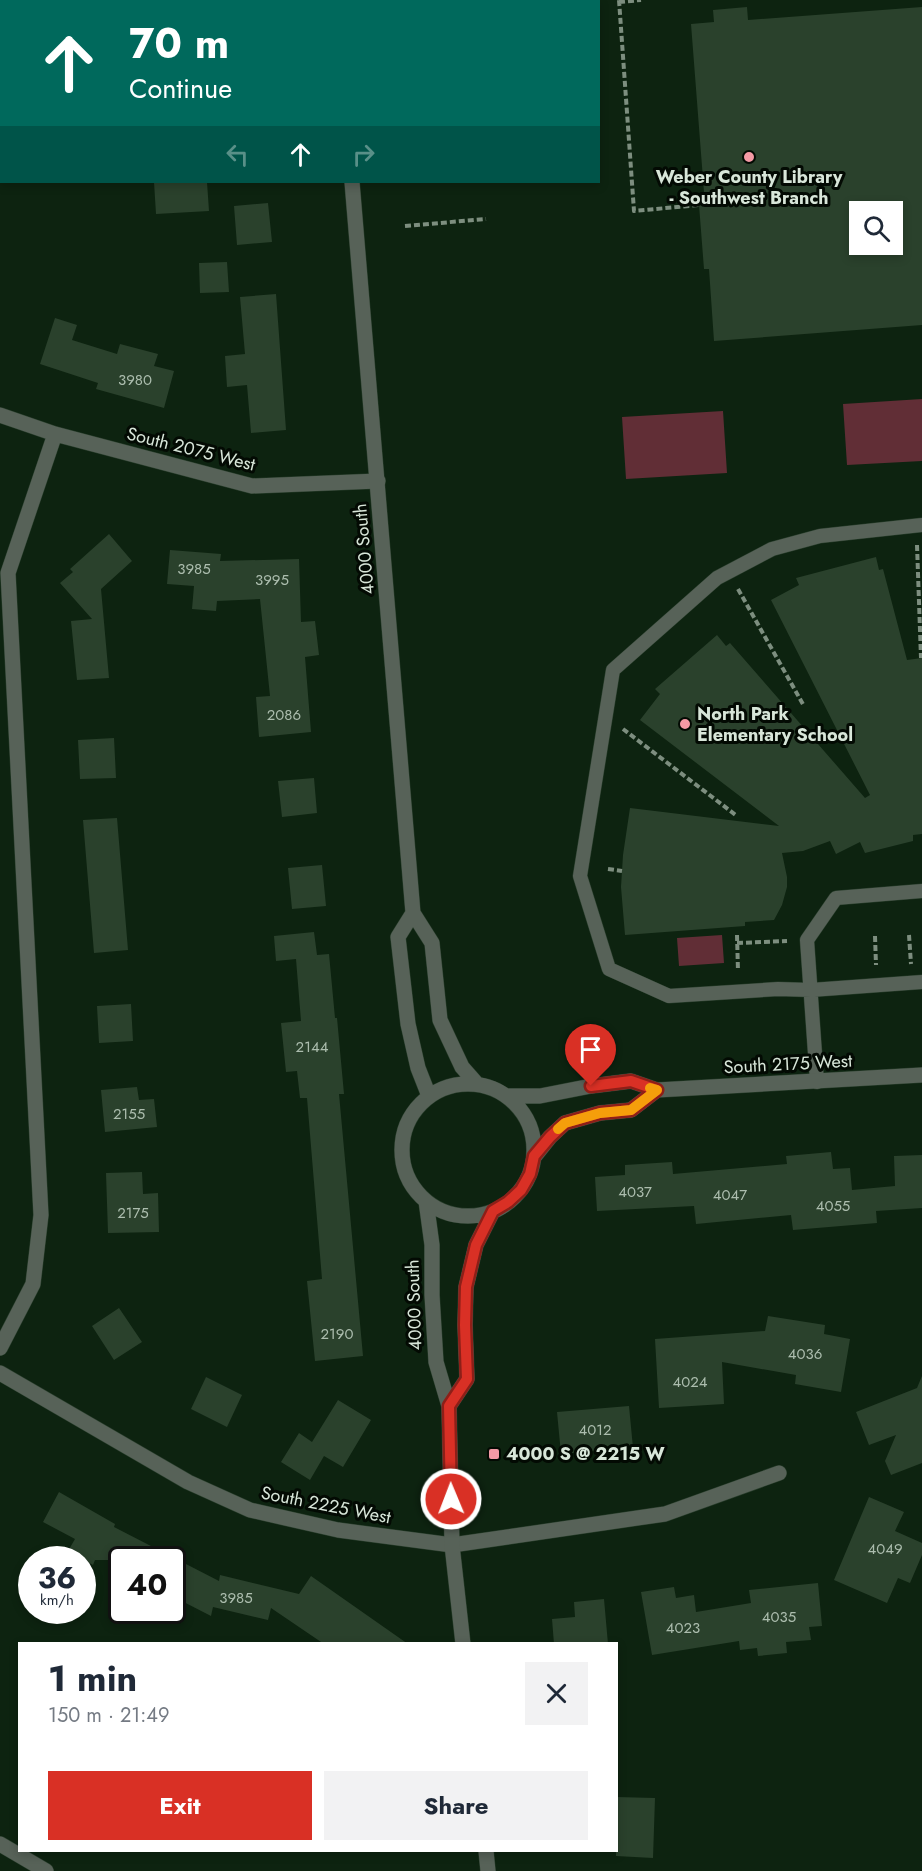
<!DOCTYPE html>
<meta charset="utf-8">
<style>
:root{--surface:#fff;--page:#f2f2f3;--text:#1f2937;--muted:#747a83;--accent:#d93025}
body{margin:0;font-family:Jost,sans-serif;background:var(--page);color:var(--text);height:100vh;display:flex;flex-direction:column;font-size:22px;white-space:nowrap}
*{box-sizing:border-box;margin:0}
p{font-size:20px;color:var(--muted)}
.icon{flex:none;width:33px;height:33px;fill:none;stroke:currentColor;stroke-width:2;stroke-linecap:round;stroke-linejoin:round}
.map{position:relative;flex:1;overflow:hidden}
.panel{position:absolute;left:18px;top:1642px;width:600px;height:210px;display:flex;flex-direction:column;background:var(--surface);border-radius:0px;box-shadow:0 3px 9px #0003}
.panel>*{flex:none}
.banner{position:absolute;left:0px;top:0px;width:600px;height:183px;box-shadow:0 3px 9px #0003;background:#00695c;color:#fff;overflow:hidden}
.tools{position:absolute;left:849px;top:201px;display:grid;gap:12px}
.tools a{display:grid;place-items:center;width:54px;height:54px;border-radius:0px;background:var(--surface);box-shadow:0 3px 9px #0003;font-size:30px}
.speed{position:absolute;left:18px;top:1546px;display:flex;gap:12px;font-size:30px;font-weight:700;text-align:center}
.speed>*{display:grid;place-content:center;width:78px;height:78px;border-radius:50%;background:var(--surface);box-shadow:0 3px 9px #0003;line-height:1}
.speed small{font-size:15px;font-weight:400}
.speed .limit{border:3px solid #111;border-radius:9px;background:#fff;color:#111}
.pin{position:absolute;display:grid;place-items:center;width:51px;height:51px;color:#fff;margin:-62px -26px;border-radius:50% 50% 50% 0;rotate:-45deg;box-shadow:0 0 6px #0007}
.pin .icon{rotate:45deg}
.me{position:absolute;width:66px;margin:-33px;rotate:359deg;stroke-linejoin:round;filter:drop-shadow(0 0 4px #0008)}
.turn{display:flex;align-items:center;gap:21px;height:126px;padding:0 30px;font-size:27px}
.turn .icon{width:78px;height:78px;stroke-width:2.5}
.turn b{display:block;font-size:42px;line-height:51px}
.lanes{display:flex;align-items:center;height:57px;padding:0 30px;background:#0003;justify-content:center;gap:30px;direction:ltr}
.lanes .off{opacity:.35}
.round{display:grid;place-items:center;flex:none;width:63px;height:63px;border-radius:0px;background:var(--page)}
.headline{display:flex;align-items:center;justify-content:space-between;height:102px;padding:0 30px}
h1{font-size:36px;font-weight:700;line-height:45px}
.primary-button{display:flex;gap:12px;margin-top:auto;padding:12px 30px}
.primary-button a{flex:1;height:69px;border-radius:0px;background:var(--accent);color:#fff;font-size:24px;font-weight:700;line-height:69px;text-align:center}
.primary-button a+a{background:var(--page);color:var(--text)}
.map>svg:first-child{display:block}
</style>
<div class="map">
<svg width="922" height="1871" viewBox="0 0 922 1871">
<rect width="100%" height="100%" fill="#0d2310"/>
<!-- green -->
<path fill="#612e36" d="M 922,399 L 922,461 L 847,465 L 843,404 Z
M 723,411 L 727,473 L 626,479 L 622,417 Z
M 722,935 L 724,963 L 679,966 L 677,938 Z"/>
<!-- building -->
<path fill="#2a412c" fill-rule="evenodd" d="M 747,7 L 748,20 L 922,7 L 922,325 L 714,341 L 709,269 L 704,269 L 699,205 L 705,205 L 691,24 L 714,22 L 713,10 ZM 860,212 L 892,212 L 892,244 L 860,244 Z
M 154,182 L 207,182 L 209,211 L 156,214 Z
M 268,203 L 272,242 L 237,245 L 234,206 Z
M 227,262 L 229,292 L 200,293 L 199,263 Z
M 276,294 L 286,430 L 251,433 L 247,385 L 227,387 L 225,356 L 245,354 L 240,297 Z
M 55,318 L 77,325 L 72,340 L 117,354 L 120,344 L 158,354 L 154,366 L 174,371 L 164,408 L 96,389 L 98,383 L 40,364 Z
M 109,534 L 132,561 L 101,589 L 109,678 L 77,680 L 71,621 L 92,619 L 60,583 L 73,572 L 70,569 Z
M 170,550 L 221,554 L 220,561 L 299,559 L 301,622 L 315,621 L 319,655 L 305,657 L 311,732 L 259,737 L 256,697 L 270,696 L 260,599 L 217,601 L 216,611 L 192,609 L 194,586 L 167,584 Z
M 876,557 L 879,570 L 883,569 L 907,660 L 922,658 L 922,834 L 913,835 L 913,841 L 865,853 L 860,842 L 836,854 L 830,841 L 803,851 L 782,853 L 787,877 L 787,887 L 782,905 L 774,920 L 745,922 L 745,926 L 625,935 L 621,887 L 623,855 L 630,808 L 779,826 L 640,720 L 660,694 L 655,689 L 717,635 L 726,646 L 730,643 L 865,798 L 870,795 L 771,600 L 799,585 L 796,578 Z
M 114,738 L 116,778 L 80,779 L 78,740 Z
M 314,778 L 317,813 L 282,817 L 278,781 Z
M 117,818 L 128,950 L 94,953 L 83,820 Z
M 322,865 L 326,906 L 292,909 L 288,868 Z
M 314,932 L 317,955 L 329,954 L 335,1018 L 337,1018 L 344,1094 L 339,1094 L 363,1356 L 315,1361 L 307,1281 L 322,1279 L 307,1098 L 300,1098 L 297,1071 L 286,1072 L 281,1023 L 301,1021 L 296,959 L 276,961 L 274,936 Z
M 131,1004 L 133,1041 L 99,1043 L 97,1006 Z
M 137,1087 L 139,1100 L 154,1099 L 157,1127 L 105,1132 L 101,1090 Z
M 831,1152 L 833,1169 L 850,1168 L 852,1190 L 895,1186 L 894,1156 L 922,1155 L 922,1208 L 876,1211 L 877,1223 L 793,1230 L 791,1215 L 696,1224 L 694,1206 L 597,1211 L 595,1177 L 625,1175 L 625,1165 L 672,1162 L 673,1174 L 787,1164 L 786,1156 Z
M 142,1172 L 143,1194 L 158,1193 L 159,1232 L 108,1233 L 106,1173 Z
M 119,1308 L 142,1342 L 114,1360 L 92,1326 Z
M 768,1316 L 825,1325 L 824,1334 L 850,1339 L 841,1392 L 795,1384 L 796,1375 L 722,1362 L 724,1404 L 659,1408 L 655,1339 L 765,1331 Z
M 922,1376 L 922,1463 L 891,1475 L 885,1461 L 896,1435 L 869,1445 L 856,1412 L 917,1388 Z
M 206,1377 L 242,1395 L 227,1427 L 191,1409 Z
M 338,1400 L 371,1420 L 343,1467 L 324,1456 L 310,1480 L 281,1462 L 299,1433 L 312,1442 Z
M 629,1406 L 633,1448 L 561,1454 L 557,1412 Z
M 59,1492 L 115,1524 L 114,1527 L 219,1581 L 220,1575 L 299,1594 L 311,1576 L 408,1644 L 324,1644 L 271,1608 L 268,1620 L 213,1607 L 211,1616 L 172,1596 L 172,1560 L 95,1560 L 93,1565 L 68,1551 L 75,1539 L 43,1522 Z
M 869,1497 L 904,1512 L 895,1531 L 922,1543 L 922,1555 L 910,1583 L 898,1578 L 887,1603 L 834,1580 Z
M 818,1583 L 822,1626 L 809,1627 L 811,1640 L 786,1642 L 787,1653 L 758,1656 L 757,1648 L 740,1650 L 739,1641 L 652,1655 L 641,1592 L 674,1587 L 676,1598 L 694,1595 L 696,1612 L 751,1603 L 749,1590 Z
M 604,1599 L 608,1644 L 554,1644 L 552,1619 L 575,1617 L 574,1602 Z
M 616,1797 L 655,1798 L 653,1858 L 616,1856 Z"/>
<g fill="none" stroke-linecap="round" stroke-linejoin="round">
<defs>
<path id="service" d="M 922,525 L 820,536 L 772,549 L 717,578 L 613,670 L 580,876 L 609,969 L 669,996 L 778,989 L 811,990 L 922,982
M 817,1082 L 807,940 L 836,898 L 922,891"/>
<path id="minor" d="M 0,415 L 55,434 L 252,486 L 378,481
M 0,1348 L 33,1284 L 41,1215 L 8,573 L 55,434
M 0,1373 L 188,1482 L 250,1510 L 338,1530 L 452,1545 L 665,1514 L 779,1473
M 0,1844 L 46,1871"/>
<path id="tertiary" d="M 338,0 L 338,2
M 352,182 L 413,913 L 432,943 L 440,1020 L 462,1067 L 477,1084
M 413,913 L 398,937 L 408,1024 L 418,1068 L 429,1096
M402 1150a66 66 0 1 1 132 0a66 66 0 1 1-132 0Z
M 507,1096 L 540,1096 L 591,1086 L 631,1081 L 657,1090 L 922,1075
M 534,1157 L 550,1137 L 565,1123 L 600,1113 L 631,1110 L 657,1090
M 426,1201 L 432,1245 L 432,1295 L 436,1362 L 449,1406 L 452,1545 L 463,1644
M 449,1406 L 467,1379 L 465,1325 L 466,1287 L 476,1245 L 493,1211
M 486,1851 L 488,1871"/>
</defs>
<!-- service casing -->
<use href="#service" stroke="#293e2c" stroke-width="15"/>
<!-- minor casing -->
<use href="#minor" stroke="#293e2c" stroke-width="16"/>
<!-- tertiary casing -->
<use href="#tertiary" stroke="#293e2c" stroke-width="16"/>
<!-- path -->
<path stroke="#7d8e7f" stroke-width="4" stroke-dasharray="6 3" stroke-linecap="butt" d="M 619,0 L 634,211 L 699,205
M 619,2 L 641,0
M 405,226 L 486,219
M 917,545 L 921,658
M 738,589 L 804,706
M 623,729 L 737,816
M 608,869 L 622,871
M 737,935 L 738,971
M 909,935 L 911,964
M 875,936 L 876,965
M 737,943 L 787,941"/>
<!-- service -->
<use href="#service" stroke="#576258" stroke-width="14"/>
<!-- minor -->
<use href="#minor" stroke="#576258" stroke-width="15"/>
<!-- tertiary -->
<use href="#tertiary" stroke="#576258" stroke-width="15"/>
</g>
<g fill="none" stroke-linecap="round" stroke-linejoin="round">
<defs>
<path id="route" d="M 451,1499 L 449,1406 L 467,1379 L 465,1325 L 466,1287 L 476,1245 L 493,1211 L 508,1202 L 521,1190 L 530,1174 L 534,1156 L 550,1137 L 565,1123 L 600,1113 L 631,1110 L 657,1090 L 631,1081 L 591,1086"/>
</defs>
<!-- route casing -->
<use href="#route" stroke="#8d1f18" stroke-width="15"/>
<!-- route -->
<use href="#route" stroke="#d93025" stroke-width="10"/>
<!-- slow -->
<path stroke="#f59e0b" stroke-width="10" d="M 558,1129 L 565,1123 L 600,1113 L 631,1110 L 657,1090 L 650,1088"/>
</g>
<!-- markers -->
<g fill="#f49aa5" stroke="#030a03" stroke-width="2">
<circle cx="749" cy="157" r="6"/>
<circle cx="685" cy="724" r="6"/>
<rect x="488" y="1448" width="12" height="12" rx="3"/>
</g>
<g text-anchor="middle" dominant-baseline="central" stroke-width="6" stroke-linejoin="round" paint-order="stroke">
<!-- number labels -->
<g font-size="15" fill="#acbdae">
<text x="135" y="380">3980</text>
<text x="194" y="569">3985</text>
<text x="272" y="580">3995</text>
<text x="284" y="715">2086</text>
<text x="312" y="1047">2144</text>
<text x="129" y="1114">2155</text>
<text x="635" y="1192">4037</text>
<text x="730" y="1195">4047</text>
<text x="833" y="1206">4055</text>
<text x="133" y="1213">2175</text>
<text x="337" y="1334">2190</text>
<text x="805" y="1354">4036</text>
<text x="690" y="1382">4024</text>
<text x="595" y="1430">4012</text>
<text x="885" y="1549">4049</text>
<text x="236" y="1598">3985</text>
<text x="779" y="1617">4035</text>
<text x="683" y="1628">4023</text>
</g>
<!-- poi labels -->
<g font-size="18" font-weight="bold" fill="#d8e6d9" stroke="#030a03" text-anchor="start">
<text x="749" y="177" text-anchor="middle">Weber County Library<tspan x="749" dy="21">- Southwest Branch</tspan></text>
<text x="697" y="714">North Park<tspan x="697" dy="21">Elementary School</tspan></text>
<text x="506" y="1454">4000 S @ 2215 W</text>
</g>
<!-- street labels -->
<g font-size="18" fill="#d8e6d9" stroke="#030a03">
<text transform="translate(191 449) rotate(14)">South 2075 West</text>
<text transform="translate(364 549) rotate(-95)">4000 South</text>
<text transform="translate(788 1064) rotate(-3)">South 2175 West</text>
<text transform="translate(414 1305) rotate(-92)">4000 South</text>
<text transform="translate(326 1505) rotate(11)">South 2225 West</text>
</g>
</g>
</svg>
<div class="tools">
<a><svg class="icon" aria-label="search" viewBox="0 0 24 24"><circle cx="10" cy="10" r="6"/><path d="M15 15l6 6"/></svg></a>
</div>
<div class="speed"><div>36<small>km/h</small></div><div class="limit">40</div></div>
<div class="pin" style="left:591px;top:1086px;background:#d93025"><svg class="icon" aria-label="arrive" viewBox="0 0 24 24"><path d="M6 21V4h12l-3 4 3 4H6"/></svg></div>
<svg class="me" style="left:451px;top:1499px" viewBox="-20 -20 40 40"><circle r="17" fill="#d93025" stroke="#fff" stroke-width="3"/><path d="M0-11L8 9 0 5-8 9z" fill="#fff"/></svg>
<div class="banner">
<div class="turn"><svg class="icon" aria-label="ahead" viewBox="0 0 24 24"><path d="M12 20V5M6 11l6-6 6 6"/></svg><div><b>70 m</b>Continue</div></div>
<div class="lanes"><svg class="icon off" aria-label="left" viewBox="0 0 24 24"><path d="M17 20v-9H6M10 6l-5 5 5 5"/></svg><svg class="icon" aria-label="ahead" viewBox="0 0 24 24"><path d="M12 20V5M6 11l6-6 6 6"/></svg><svg class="icon off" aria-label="right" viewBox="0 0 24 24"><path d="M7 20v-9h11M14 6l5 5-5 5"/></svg></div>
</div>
<section class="panel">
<div class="headline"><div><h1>1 min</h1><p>150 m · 21:49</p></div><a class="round"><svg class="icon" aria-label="close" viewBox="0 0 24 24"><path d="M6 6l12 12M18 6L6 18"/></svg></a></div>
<div class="primary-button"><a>Exit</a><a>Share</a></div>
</section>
</div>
